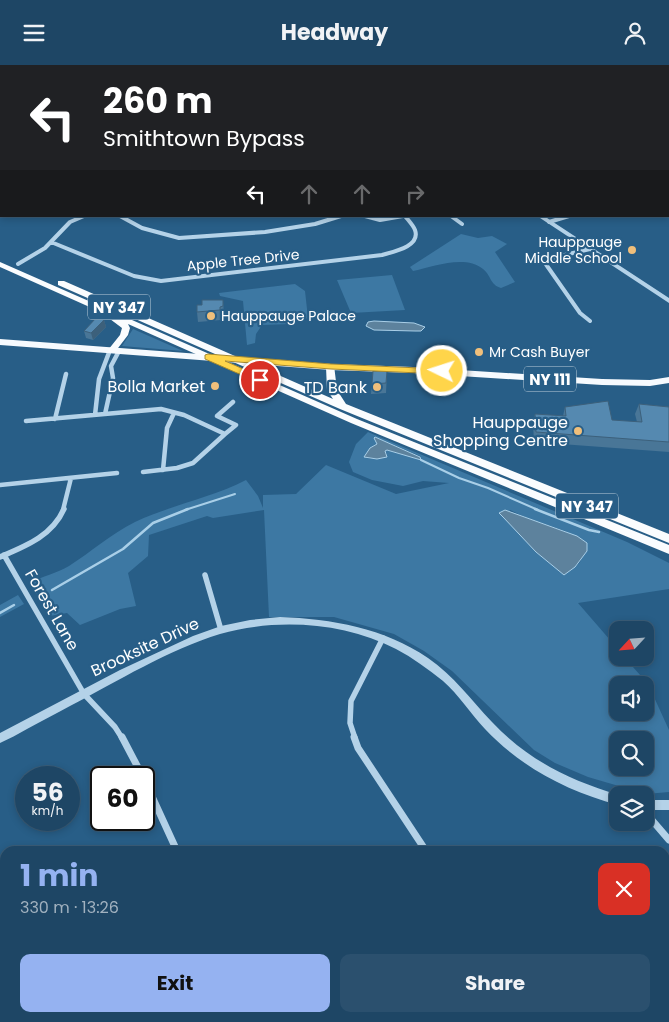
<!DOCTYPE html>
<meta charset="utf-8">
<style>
:root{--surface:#1e4665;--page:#2b506e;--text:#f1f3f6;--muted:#a1b1bf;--line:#3c5e79;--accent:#95b2f1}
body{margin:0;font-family:Poppins,sans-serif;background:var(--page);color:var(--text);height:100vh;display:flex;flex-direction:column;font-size:19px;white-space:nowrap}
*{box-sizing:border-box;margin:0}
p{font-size:16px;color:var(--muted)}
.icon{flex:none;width:28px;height:28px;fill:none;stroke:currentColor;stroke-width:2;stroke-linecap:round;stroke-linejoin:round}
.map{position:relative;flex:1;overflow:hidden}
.details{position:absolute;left:0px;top:781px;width:670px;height:176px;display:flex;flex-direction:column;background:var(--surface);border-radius:15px 15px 0 0;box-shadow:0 2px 8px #0003,0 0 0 1px var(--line)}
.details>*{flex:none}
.guide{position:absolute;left:0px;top:0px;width:670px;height:152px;box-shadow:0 2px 8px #0003,0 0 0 1px var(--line);background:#202124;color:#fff;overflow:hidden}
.needle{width:32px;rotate:244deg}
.fabs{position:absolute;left:609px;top:556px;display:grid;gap:10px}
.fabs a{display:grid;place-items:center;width:45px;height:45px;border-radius:10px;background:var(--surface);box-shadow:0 2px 8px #0003,0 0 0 1px var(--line);font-size:25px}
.speed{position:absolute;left:15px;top:701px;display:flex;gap:10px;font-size:25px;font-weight:700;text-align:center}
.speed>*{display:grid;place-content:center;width:65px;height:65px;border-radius:50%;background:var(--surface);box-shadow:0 2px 8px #0003,0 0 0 1px var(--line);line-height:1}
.speed small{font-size:12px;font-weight:400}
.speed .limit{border:2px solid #111;border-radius:8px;background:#fff;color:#111}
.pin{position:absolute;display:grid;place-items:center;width:42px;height:42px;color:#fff;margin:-21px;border:2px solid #fff;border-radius:50%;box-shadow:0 1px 5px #0007}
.me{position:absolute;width:55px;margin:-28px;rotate:274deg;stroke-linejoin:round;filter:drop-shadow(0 0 4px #0008)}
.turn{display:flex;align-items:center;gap:18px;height:105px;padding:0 20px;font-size:22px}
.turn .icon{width:65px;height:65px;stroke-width:2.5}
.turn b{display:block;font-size:35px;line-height:42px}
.lanes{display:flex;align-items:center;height:48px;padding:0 20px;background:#0003;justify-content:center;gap:25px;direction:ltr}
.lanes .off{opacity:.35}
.round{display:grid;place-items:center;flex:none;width:52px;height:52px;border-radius:10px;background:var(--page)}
.overview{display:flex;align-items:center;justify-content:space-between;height:85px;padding:0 20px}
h1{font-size:30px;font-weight:700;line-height:38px;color:var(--accent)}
.action{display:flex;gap:10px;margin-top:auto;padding:10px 20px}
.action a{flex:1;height:58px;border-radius:10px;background:var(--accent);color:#111;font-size:20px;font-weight:700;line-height:58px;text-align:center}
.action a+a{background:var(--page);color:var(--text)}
header{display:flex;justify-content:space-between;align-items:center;height:65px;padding:0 20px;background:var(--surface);font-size:22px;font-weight:700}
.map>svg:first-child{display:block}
</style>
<header><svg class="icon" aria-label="menu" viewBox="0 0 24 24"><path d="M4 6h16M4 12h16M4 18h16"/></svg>Headway<svg class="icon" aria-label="person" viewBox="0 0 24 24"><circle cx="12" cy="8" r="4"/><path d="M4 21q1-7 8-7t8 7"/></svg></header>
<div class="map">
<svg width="669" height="957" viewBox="0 0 669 957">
<rect width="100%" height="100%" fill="#285e87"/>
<!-- green -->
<path fill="#3d78a3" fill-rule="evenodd" d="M 461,169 L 478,173 L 492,171 L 507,179 L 495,187 L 515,217 L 501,223 C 490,220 491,210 483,204 C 465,189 432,202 413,206 L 410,202 Z
M 392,210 L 405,245 L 351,248 L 337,215 Z
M 295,219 L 305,226 L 308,253 L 290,259 L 262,260 L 256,269 L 255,278 L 247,280 L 243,236 L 220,231 L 219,228 Z
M 133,264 L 183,286 L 122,281 Z
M 368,367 L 627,477 L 669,498 L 669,524 L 578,538 L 617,583 L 618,592 L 625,593 L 648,619 L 669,665 L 669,727 L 646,729 L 588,712 L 555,698 L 534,685 L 452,606 L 424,586 L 394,569 L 334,552 L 269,552 L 264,445 L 213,453 L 207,451 L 149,470 L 148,491 L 128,508 L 136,541 L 120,544 L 80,560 L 67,548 L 49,551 L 30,517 C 42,512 57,508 69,501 C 91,487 111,469 135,457 C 171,440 211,433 246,415 L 258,431 L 263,443 L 263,430 L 296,429 L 326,400 L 396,429 L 449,418 L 423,416 L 403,421 L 372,415 L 353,407 L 349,397 L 356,379 ZM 375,372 L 420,391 L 420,394 L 387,385 L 385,386 L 387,389 L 377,394 L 366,393 L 370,383 L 377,378 ZM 510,445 C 534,458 565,462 587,478 L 580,497 L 575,502 L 551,499 L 536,487 L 507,456 ZM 618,620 L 645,620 L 645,648 L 618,648 ZM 618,675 L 645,675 L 645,702 L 618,702 Z
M 18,530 L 24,539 L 0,552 L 0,540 Z"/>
<!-- water -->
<path fill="#5d829d" stroke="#a9cfe8" d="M 374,256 L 414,258 L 425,262 L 421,266 L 415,266 L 374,265 L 366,261 L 368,257 Z
M 375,372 L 420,392 L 421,395 L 387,385 L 385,386 L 387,392 L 377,394 L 364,392 L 370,383 L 377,379 L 374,373 Z
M 505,445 L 577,471 L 587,478 L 587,486 L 575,502 L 564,510 L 536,487 L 503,452 L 499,448 Z"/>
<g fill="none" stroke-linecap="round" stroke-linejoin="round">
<!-- stream-far1 -->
<path stroke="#a9cfe8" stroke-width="2" d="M 421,395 L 459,413 L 488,423 L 538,445
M 185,445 L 235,429"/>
<!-- stream -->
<path stroke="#a9cfe8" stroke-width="2.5" d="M 535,444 L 589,465 L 599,467
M 52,525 L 123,484 L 153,458 L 188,444
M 0,548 L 14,540"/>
<!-- minor-far4 -->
<path stroke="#b4d2e8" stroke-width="2.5" d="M 484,0 L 487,1
M 257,1 L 263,0
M 326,1 L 331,0
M 498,1 L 503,0
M 639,1 L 641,0"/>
<!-- minor-far3 -->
<path stroke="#b4d2e8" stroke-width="4" d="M 120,151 L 142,163 L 179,173 L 265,167 L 315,159 L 341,151
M 365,151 L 380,155 L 403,151
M 451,151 L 462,159
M 549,157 L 569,151
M 51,177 L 134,211 L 161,216 L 382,190 C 392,187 421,182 415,165 C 413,160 408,155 405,151
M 590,184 L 552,193 L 545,198 L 580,248 L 590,256
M 18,199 L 45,183 L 70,157 L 84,151"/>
<!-- minor-far2 -->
<path stroke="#b4d2e8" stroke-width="4.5" d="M 105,349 L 113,313 L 111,301 L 119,286
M 95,350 L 99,314 L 110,285
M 55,354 L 66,309
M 26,356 L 161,344 L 184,350 L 225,369 L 236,360 L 217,351 L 233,337
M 163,405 L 167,363 L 174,348
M 143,407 L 177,403 L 193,398 L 225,369
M 0,420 L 117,408
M 63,445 L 71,413"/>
<!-- minor-far1 -->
<path stroke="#b4d2e8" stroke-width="5.5" d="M 4,490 L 84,629 L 115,662 L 122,673
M 0,492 C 26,481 52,471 64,444
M 205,510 L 221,565
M 355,673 L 350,658 L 351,636 L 383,573"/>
<!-- minor -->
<path stroke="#b4d2e8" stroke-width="7" d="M 122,672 L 143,712
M 354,672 L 358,683 L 426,786
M 144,714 L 177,786
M 645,747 L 669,775
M 253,952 L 256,957
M 535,952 L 538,957"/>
<!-- tertiary -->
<path fill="#b4d2e8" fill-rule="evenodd" d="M 308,0 L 313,0 L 314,1 L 309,1 Z
M 537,151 L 544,151 L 669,233 L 669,238 Z
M 280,552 C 332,554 384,563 428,593 C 454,611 471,635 492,657 C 528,695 569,715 619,730 L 618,730 L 618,740 C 567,726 522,703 485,664 C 471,649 459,630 443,616 C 428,604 413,593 396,584 C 344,557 276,553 220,569 C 170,584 116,617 70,641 C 56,649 41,656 27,664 C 18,669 9,674 0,678 L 0,668 L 120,605 L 193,571 L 221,561 L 250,555 Z
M 645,735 L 669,735 L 669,745 L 645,745 Z"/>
<!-- primary -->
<path fill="#f6fafe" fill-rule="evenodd" d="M 0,274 L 331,299 L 413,302 L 602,314 L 650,315 L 669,312 L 669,318 L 650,321 L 602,320 L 413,308 L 331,305 L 0,280 Z"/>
<!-- trunk -->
<path fill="#fafcfe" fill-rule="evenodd" d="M 0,197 L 357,354 L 669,480 L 669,489 L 351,358 L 128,259 L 130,263 L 128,270 L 115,287 L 109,287 L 108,285 L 120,270 L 122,263 L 110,254 L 112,252 L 0,202 Z
M 58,216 L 64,216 L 333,334 L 327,325 L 326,302 L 331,299 L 334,300 L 337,325 L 346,339 L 669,469 L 669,478 L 340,344 L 58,220 Z"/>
</g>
<!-- wall -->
<path fill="#497697" d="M 223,235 L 224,251 L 221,251 L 221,255 L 198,257 L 197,247 L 202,240 Z
M 104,255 L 106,262 L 93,275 L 86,273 L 84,266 Z
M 373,306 L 387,306 L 386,328 L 371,329 Z
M 639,339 L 669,342 L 669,387 L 534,377 L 533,359 L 535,349 L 563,351 L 565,342 L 612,355 L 637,357 L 635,349 Z"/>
<!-- shaded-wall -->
<path fill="#3c607b" d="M 104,255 L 106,262 L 93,275 L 91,268 Z"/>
<!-- building -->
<path fill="#5589b0" stroke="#3c607b" d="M 202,235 L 223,235 L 223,241 L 220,242 L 220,245 L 197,247 L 197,240 L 202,240 Z
M 96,253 L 104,255 L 91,268 L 84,266 Z
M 373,306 L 387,306 L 386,318 L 372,319 Z
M 608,336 L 612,355 L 642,357 L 639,339 L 669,342 L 669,377 L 536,367 L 535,349 L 566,351 L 565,342 Z"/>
<!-- route -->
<path fill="#ffd54a" stroke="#a68a30" d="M 208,289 L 331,299 L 442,304 L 447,306 L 442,309 L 331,304 L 225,296 L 264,313 L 264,317 L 260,318 L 205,294 L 205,290 Z"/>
<!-- markers -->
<g fill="#f0bf7b" stroke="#285e87" stroke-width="2">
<circle cx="632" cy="185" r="5"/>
<circle cx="211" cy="251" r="5"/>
<circle cx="479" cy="287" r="5"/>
<circle cx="215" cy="321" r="5"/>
<circle cx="377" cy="322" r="5"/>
<circle cx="578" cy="366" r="5"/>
</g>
<g text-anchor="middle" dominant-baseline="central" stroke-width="4.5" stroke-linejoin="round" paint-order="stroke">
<!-- far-poi labels -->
<g font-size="14" fill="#fff" stroke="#285e87" text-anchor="start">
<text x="622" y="177" text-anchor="end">Hauppauge<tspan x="622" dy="16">Middle School</tspan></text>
<text x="221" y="251">Hauppauge Palace</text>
<text x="489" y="287">Mr Cash Buyer</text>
</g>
<!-- far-street labels -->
<g font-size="14" fill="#fff" stroke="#285e87">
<text transform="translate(243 195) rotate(-6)">Apple Tree Drive</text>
</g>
<!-- shield labels -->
<g fill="#285e87" stroke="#becfdb" stroke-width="1">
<rect x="88" y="229.5" width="62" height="25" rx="4"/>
<rect x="524" y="301.5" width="52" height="25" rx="4"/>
<rect x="556" y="428.5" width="62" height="25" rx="4"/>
</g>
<g font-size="15" font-weight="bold" fill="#fff">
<text x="119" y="242">NY 347</text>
<text x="550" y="314">NY 111</text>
<text x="587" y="441">NY 347</text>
</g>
<!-- poi labels -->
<g font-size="16" fill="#fff" stroke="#285e87" text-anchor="end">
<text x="205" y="321">Bolla Market</text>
<text x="367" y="322">TD Bank</text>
<text x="568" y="357">Hauppauge<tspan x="568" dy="18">Shopping Centre</tspan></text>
</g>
<!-- street labels -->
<g font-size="16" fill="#fff" stroke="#285e87">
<text transform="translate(52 545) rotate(60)">Forest Lane</text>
<text transform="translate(145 582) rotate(-25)">Brooksite Drive</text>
</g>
</g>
</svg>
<div class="fabs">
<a><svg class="needle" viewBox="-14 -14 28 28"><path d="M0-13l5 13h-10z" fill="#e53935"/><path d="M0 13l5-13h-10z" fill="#a1b1bf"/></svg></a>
<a><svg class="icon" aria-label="sound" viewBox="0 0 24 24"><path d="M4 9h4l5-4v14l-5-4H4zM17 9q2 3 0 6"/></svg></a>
<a><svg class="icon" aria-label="search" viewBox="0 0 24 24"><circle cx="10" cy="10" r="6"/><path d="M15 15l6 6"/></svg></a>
<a><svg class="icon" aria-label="layers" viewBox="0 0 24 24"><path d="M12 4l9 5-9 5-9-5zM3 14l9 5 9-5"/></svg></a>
</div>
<div class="speed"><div>56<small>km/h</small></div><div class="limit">60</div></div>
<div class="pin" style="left:260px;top:315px;background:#d93025"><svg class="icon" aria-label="arrive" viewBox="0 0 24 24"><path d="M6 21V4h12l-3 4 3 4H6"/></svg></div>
<svg class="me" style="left:442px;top:306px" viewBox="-20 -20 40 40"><circle r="17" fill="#ffd54a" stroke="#fff" stroke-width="3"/><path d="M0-11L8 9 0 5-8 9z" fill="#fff"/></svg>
<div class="guide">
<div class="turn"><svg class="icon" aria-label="left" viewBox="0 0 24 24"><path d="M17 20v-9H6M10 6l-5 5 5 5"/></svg><div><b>260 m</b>Smithtown Bypass</div></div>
<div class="lanes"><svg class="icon" aria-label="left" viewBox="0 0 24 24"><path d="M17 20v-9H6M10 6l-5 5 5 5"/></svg><svg class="icon off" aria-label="ahead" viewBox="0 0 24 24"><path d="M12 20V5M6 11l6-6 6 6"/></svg><svg class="icon off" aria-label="ahead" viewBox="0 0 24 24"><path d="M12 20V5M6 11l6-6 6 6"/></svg><svg class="icon off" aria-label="right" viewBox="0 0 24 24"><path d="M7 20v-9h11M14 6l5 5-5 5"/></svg></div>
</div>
<section class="details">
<div class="overview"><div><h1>1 min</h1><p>330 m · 13:26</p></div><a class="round" style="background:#d93025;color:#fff"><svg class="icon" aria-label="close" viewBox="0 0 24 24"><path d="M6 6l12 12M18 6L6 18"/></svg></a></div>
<div class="action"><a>Exit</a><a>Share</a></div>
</section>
</div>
